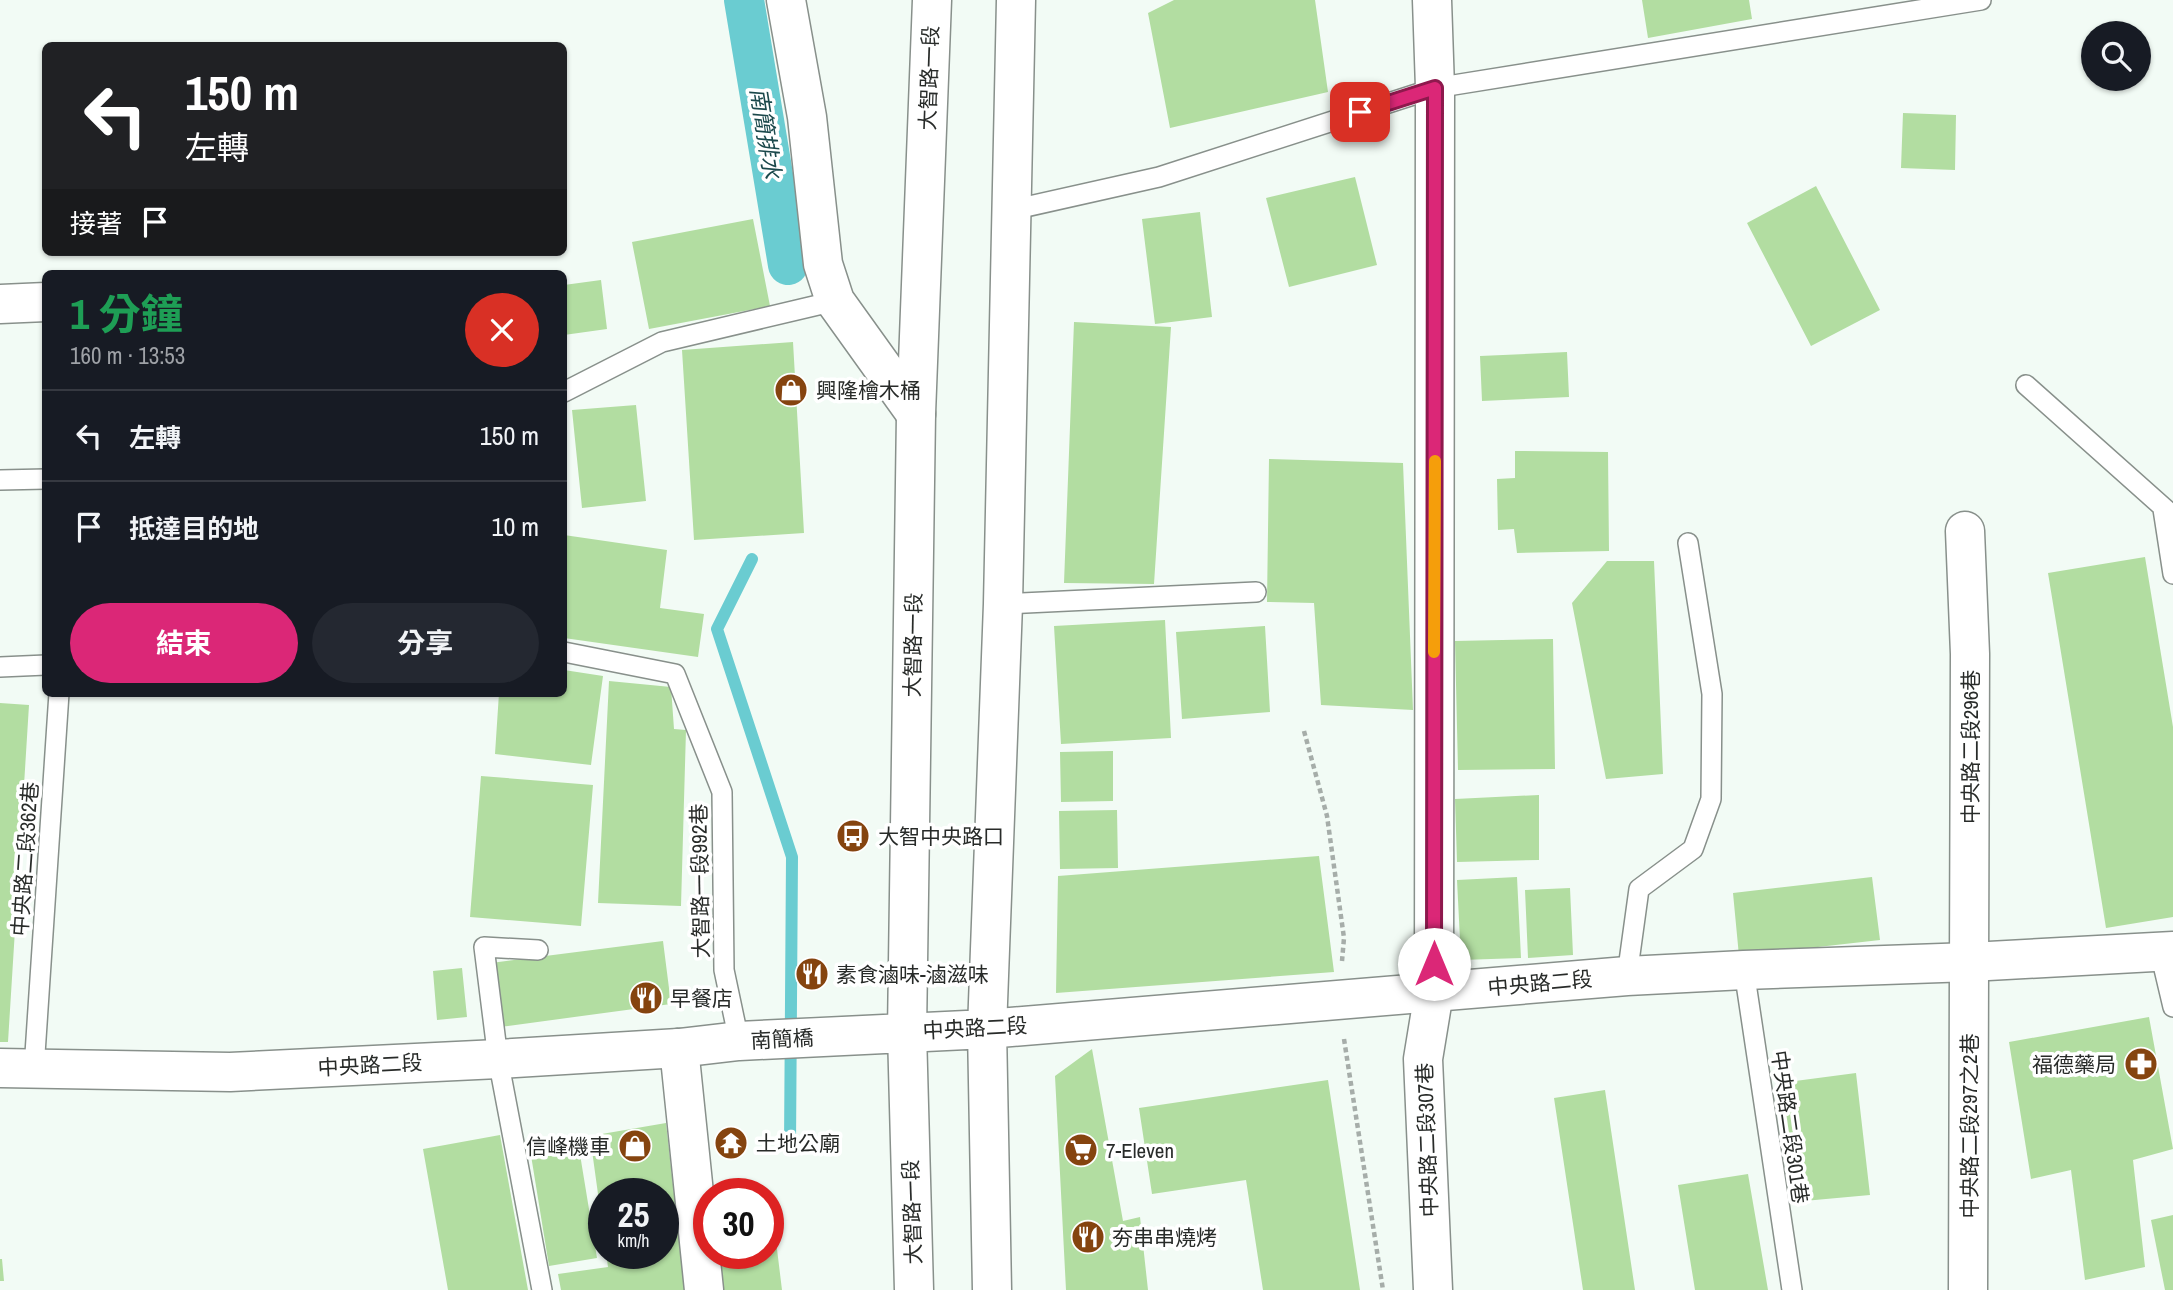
<!DOCTYPE html>
<html lang="zh-TW">
<meta charset="utf-8">
<style>
:root{--surface:#171b24;--page:#242831;--text:#f1f3f6;--muted:#9ea1a6;--line:#363941;--accent:#db2777}
body{margin:0;font-family:"Archivo Narrow","Noto Sans TC",sans-serif;background:var(--page);color:var(--text);height:100vh;display:flex;flex-direction:column;font-size:26px;white-space:nowrap}
*{box-sizing:border-box;margin:0}
p{font-size:23px;color:var(--muted)}
.icon{flex:none;width:38px;height:38px;fill:none;stroke:currentColor;stroke-width:2;stroke-linecap:round;stroke-linejoin:round}
.map{position:relative;flex:1;overflow:hidden}
.sheet{position:absolute;left:42px;top:270px;width:525px;height:427px;display:flex;flex-direction:column;background:var(--surface);border-radius:10px;box-shadow:0 2px 5px #0004}
.sheet>*{flex:none}
.guide{position:absolute;left:42px;top:42px;width:525px;height:214px;border-radius:10px;box-shadow:0 2px 5px #0004;background:#202124;color:#fff;overflow:hidden}
.buttons{position:absolute;left:2081px;top:21px;display:grid;gap:14px}
.buttons a{display:grid;place-items:center;width:70px;height:70px;border-radius:50%;background:var(--surface);box-shadow:0 2px 5px #0004;font-size:35px}
.speed{position:absolute;left:588px;top:1178px;display:flex;gap:14px;font-size:35px;font-weight:700;text-align:center}
.speed>*{display:grid;place-content:center;width:91px;height:91px;border-radius:50%;background:var(--surface);box-shadow:0 2px 5px #0004;line-height:1}
.speed small{font-size:18px;font-weight:400}
.speed .limit{border:10px solid #d22;background:#fff;color:#111}
.pin{position:absolute;display:grid;place-items:center;width:60px;height:60px;color:#fff;margin:-30px;border-radius:14px;box-shadow:0 4px 10px #0006}
.me{position:absolute;width:77px;margin:-38px;rotate:0deg;stroke-linejoin:round;filter:drop-shadow(0 0 5px #0008)}
.turn{display:flex;align-items:center;gap:24px;height:147px;padding:0 28px;font-size:32px}
.turn .icon{width:91px;height:91px;stroke-width:2.5}
.turn b{display:block;font-size:49px;line-height:60px}
.then{display:flex;align-items:center;height:66px;padding:0 28px;background:#0003;gap:14px;font-size:26px}
.round{display:grid;place-items:center;flex:none;width:74px;height:74px;border-radius:37px;background:var(--page)}
.summary{display:flex;align-items:center;justify-content:space-between;height:119px;padding:0 28px}
h1{font-size:42px;font-weight:700;line-height:52px;color:#1e9e55}
.action{display:flex;gap:14px;margin-top:auto;padding:14px 28px}
.action a{flex:1;height:80px;border-radius:42px;background:var(--accent);color:#fff;font-size:28px;font-weight:700;line-height:80px;text-align:center}
.action a+a{background:var(--page);color:var(--text)}
ul{padding:0;list-style:none}
li{display:flex;align-items:center;gap:21px;height:91px;padding:0 28px;border-top:2px solid var(--line)}
li div{flex:1}
li b{display:block;font-size:26px}
li em{font-style:normal}
.map>svg:first-child{display:block}
</style>
<div class="map">
<svg width="2173" height="1290" viewBox="0 0 2173 1290">
<rect width="100%" height="100%" fill="#f2fbf5"/>
<g fill="none" stroke-linecap="round" stroke-linejoin="round">
<!-- stream -->
<path stroke="#6accd1" stroke-width="12" d="M 752,559 L 717,629 L 792,857 L 790,1146"/>
<!-- canal -->
<path stroke="#6accd1" stroke-width="40" d="M 744,0 L 788,265"/>
</g>
<!-- building -->
<path fill="#b2dda1" d="M 1174,0 L 1315,0 L 1328,92 L 1170,128 L 1148,13 Z
M 1642,0 L 1749,0 L 1752,19 L 1648,38 Z
M 1903,113 L 1956,115 L 1955,170 L 1901,168 Z
M 1355,177 L 1377,265 L 1289,287 L 1266,198 Z
M 1816,186 L 1880,310 L 1811,346 L 1747,223 Z
M 1200,212 L 1212,317 L 1155,324 L 1142,219 Z
M 753,219 L 770,306 L 649,329 L 632,242 Z
M 601,280 L 607,329 L 564,335 L 564,285 Z
M 1074,322 L 1171,327 L 1154,584 L 1064,583 Z
M 793,342 L 804,533 L 694,540 L 682,350 Z
M 1567,352 L 1569,397 L 1482,401 L 1480,356 Z
M 636,405 L 646,501 L 582,508 L 572,410 Z
M 1515,451 L 1608,452 L 1609,551 L 1517,553 L 1514,529 L 1498,530 L 1497,479 L 1515,478 Z
M 1269,459 L 1403,463 L 1413,710 L 1321,705 L 1314,603 L 1267,602 Z
M 564,535 L 667,550 L 660,608 L 704,614 L 698,657 L 564,638 Z
M 2145,557 L 2173,727 L 2173,917 L 2106,928 L 2048,573 Z
M 1607,561 L 1654,561 L 1663,774 L 1606,779 L 1572,603 Z
M 1165,620 L 1171,738 L 1061,744 L 1054,626 Z
M 1265,626 L 1270,712 L 1182,719 L 1176,632 Z
M 1553,639 L 1555,769 L 1458,770 L 1455,641 Z
M 564,670 L 603,676 L 591,765 L 495,754 L 499,693 L 564,693 Z
M 609,681 L 671,687 L 674,729 L 686,730 L 681,906 L 598,903 Z
M 0,703 L 29,705 L 8,1042 L 0,1042 Z
M 1113,751 L 1113,801 L 1061,802 L 1060,752 Z
M 481,776 L 593,785 L 581,926 L 470,917 Z
M 1539,795 L 1539,860 L 1457,862 L 1455,799 Z
M 1117,810 L 1118,868 L 1060,869 L 1059,811 Z
M 1319,856 L 1334,972 L 1056,993 L 1058,876 Z
M 1517,877 L 1521,958 L 1461,960 L 1457,880 Z
M 1872,877 L 1880,940 L 1739,956 L 1733,893 Z
M 1570,888 L 1573,955 L 1528,958 L 1525,890 Z
M 663,941 L 671,1004 L 500,1027 L 491,963 Z
M 462,968 L 467,1017 L 437,1020 L 433,971 Z
M 2149,1017 L 2173,1149 L 2133,1160 L 2145,1267 L 2085,1280 L 2071,1170 L 2031,1179 L 2009,1042 Z
M 1092,1049 L 1123,1221 L 1140,1217 L 1148,1290 L 1066,1290 L 1055,1076 Z
M 1856,1073 L 1870,1195 L 1793,1202 L 1780,1083 Z
M 1328,1080 L 1360,1290 L 1263,1290 L 1246,1180 L 1152,1194 L 1139,1108 Z
M 1605,1090 L 1635,1290 L 1583,1290 L 1554,1098 Z
M 666,1123 L 685,1290 L 561,1290 L 558,1274 L 608,1267 L 606,1253 L 663,1253 L 663,1194 L 604,1194 L 602,1223 L 590,1136 Z
M 500,1135 L 528,1290 L 448,1290 L 423,1149 Z
M 577,1136 L 597,1258 L 549,1266 L 529,1143 Z
M 1748,1174 L 1768,1290 L 1695,1290 L 1678,1185 Z
M 771,1200 L 782,1290 L 721,1290 L 717,1253 L 768,1253 L 768,1201 Z
M 2173,1215 L 2173,1290 L 2165,1290 L 2151,1220 Z
M 0,1259 L 2,1259 L 4,1281 L 0,1281 Z"/>
<g fill="none" stroke-linecap="round" stroke-linejoin="round">
<defs>
<path id="service" d="M 1012,210 L 1159,177 L 1435,88 L 1981,0
M 2026,385 L 2173,516
M 564,392 L 662,342 L 835,301
M 0,480 L 46,479
M 2163,509 L 2173,574
M 1003,604 L 1256,592
M 564,652 L 675,674 L 722,792 L 724,970 L 739,1041
M 0,667 L 46,665
M 538,950 L 484,947 L 498,1059 L 542,1290
M 2160,952 L 2173,1007
M 1744,970 L 1792,1290
M 1627,976 L 1639,889 L 1693,849 L 1711,799 L 1712,694 L 1688,543
M 34,1069 L 59,693"/>
<path id="minor" d="M 786,0 L 807,117 L 823,264 L 835,301 L 916,414
M 1432,0 L 1435,88 L 1434,992 L 1423,1059 L 1433,1290
M 0,304 L 46,302
M 1965,531 L 1970,654 L 1968,1290
M 679,1048 L 704,1290"/>
<path id="tertiary" d="M 0,1068 L 230,1072 L 498,1059 L 679,1048 L 739,1041 L 987,1029 L 1627,976 L 1744,970 L 1970,962 L 2173,951
M 914,1290 L 907,1032 L 916,414 L 932,0
M 992,1290 L 987,1029 L 1003,604 L 1016,0"/>
</defs>
<!-- service casing -->
<use href="#service" stroke="#88908b" stroke-width="22"/>
<!-- minor casing -->
<use href="#minor" stroke="#88908b" stroke-width="41"/>
<!-- tertiary casing -->
<use href="#tertiary" stroke="#88908b" stroke-width="41"/>
<!-- path -->
<path stroke="#a6ada9" stroke-width="4.5" stroke-dasharray="5 3.5" stroke-linecap="butt" d="M 1304,731 L 1327,816 L 1344,938 L 1342,961
M 1344,1039 L 1383,1290"/>
<!-- service -->
<use href="#service" stroke="#fff" stroke-width="19"/>
<!-- minor -->
<use href="#minor" stroke="#fff" stroke-width="38"/>
<!-- tertiary -->
<use href="#tertiary" stroke="#fff" stroke-width="38"/>
</g>
<g fill="none" stroke-linecap="round" stroke-linejoin="round">
<defs>
<path id="route" d="M 1360,112 L 1435,88 L 1434,964"/>
</defs>
<!-- route casing -->
<use href="#route" stroke="#8e194d" stroke-width="18"/>
<!-- route -->
<use href="#route" stroke="#db2777" stroke-width="12"/>
<!-- slow -->
<path stroke="#f59e0b" stroke-width="12" d="M 1434,652 L 1435,461"/>
</g>
<!-- icons -->
<defs>
<symbol id="shop-disc" viewBox="-11 -11 22 22"><circle r="9.5" fill="#85440f" stroke="#fff"/><path d="M-5-2.5h2.3a2.7 3.5 0 0 1 5.4 0H5L5.5 6h-11ZM-1.5-2.5h3a1.5 2.3 0 0 0-3 0Z" fill="#fff"/></symbol>
<symbol id="bus-disc" viewBox="-11 -11 22 22"><circle r="9.5" fill="#85440f" stroke="#fff"/><path d="M-5-6H5V4H4V6H2V4H-2V6H-4V4H-5ZM-3.5-4V0h7V-4ZM-3.5 1.2v1.5H-2V1.2ZM2 1.2v1.5H3.5V1.2Z" fill="#fff"/></symbol>
<symbol id="restaurant-disc" viewBox="-11 -11 22 22"><circle r="9.5" fill="#85440f" stroke="#fff"/><path d="M-5-6h1v4h1v-4h1v4h1v-4h1v5L-1.5 .5V6h-2V.5L-5-1ZM5-6V6H3V1.5H1.5Q1.5-4 5-6Z" fill="#fff"/></symbol>
<symbol id="pharmacy-disc" viewBox="-11 -11 22 22"><circle r="9.5" fill="#85440f" stroke="#fff"/><path d="M-2-6h4v4h4v4h-4v4h-4v-4h-4v-4h4Z" fill="#fff"/></symbol>
<symbol id="temple-disc" viewBox="-11 -11 22 22"><circle r="9.5" fill="#85440f" stroke="#fff"/><path d="M0-6L5-2H3V0L6.5 2.5H4V6H1.5V3h-3V6H-4V2.5H-6.5L-3 0V-2H-5Z" fill="#fff"/></symbol>
<symbol id="supermarket-disc" viewBox="-11 -11 22 22"><circle r="9.5" fill="#85440f" stroke="#fff"/><path d="M-6-5.5h2.5l.6 2H6L4.5 2H-2.5L-4.4-4H-6ZM-1.5 3.2a1.3 1.3 0 1 0 .1 0ZM3 3.2a1.3 1.3 0 1 0 .1 0Z" fill="#fff"/></symbol>
</defs>
<g fill-rule="evenodd">
<use href="#shop-disc" x="772" y="371" width="38" height="38"/>
<use href="#bus-disc" x="834" y="817" width="38" height="38"/>
<use href="#restaurant-disc" x="793" y="955" width="38" height="38"/>
<use href="#restaurant-disc" x="627" y="979" width="38" height="38"/>
<use href="#pharmacy-disc" x="2122" y="1045" width="38" height="38"/>
<use href="#temple-disc" x="712" y="1124" width="38" height="38"/>
<use href="#shop-disc" x="616" y="1127" width="38" height="38"/>
<use href="#supermarket-disc" x="1062" y="1131" width="38" height="38"/>
<use href="#restaurant-disc" x="1069" y="1218" width="38" height="38"/>
</g>
<g text-anchor="middle" dominant-baseline="central" stroke-width="7" stroke-linejoin="round" paint-order="stroke">
<!-- street labels -->
<g font-size="21" fill="#282b29" stroke="#fff">
<text transform="translate(929 78) rotate(-88)">大智路一段</text>
<text transform="translate(913 645) rotate(-89)">大智路一段</text>
<text transform="translate(1970 747) rotate(-90)">中央路二段296巷</text>
<text transform="translate(25 859) rotate(-86)">中央路二段362巷</text>
<text transform="translate(700 881) rotate(-91)">大智路一段992巷</text>
<text transform="translate(1540 983) rotate(-5)">中央路二段</text>
<text transform="translate(975 1028) rotate(-3)">中央路二段</text>
<text transform="translate(782 1039) rotate(-3)">南簡橋</text>
<text transform="translate(370 1065) rotate(-3)">中央路二段</text>
<text transform="translate(1969 1126) rotate(-90)">中央路二段297之2巷</text>
<text transform="translate(1790 1127) rotate(82)">中央路二段301巷</text>
<text transform="translate(1427 1140) rotate(-92)">中央路二段307巷</text>
<text transform="translate(912 1212) rotate(-92)">大智路一段</text>
</g>
<!-- poi labels -->
<g font-size="21" fill="#282b29" stroke="#fff" text-anchor="start">
<text x="816" y="390">興隆檜木桶</text>
<text x="878" y="836">大智中央路口</text>
<text x="836" y="974">素食滷味-滷滋味</text>
<text x="670" y="998">早餐店</text>
<text x="2116" y="1064" text-anchor="end">福德藥局</text>
<text x="756" y="1143">土地公廟</text>
<text x="610" y="1146" text-anchor="end">信峰機車</text>
<text x="1106" y="1150">7-Eleven</text>
<text x="1112" y="1237">夯串串燒烤</text>
</g>
<!-- water labels -->
<g font-size="23" font-style="italic" fill="#1b484b" stroke="#fff">
<text transform="translate(766 133) rotate(81)">南簡排水</text>
</g>
</g>
</svg>
<div class="buttons">
<a><svg class="icon" aria-label="search" viewBox="0 0 24 24"><circle cx="10" cy="10" r="6"/><path d="M15 15l6 6"/></svg></a>
</div>
<div class="speed"><div>25<small>km/h</small></div><div class="limit">30</div></div>
<div class="pin" style="left:1360px;top:112px;background:#d93025"><svg class="icon" aria-label="arrive" viewBox="0 0 24 24"><path d="M6 21V4h12l-3 4 3 4H6"/></svg></div>
<svg class="me" style="left:1434px;top:964px" viewBox="-20 -20 40 40"><circle r="19" fill="#fff"/><path d="M0-13L10 11 0 6-10 11z" fill="#db2777"/></svg>
<div class="guide">
<div class="turn"><svg class="icon" aria-label="left" viewBox="0 0 24 24"><path d="M17 20v-9H6M10 6l-5 5 5 5"/></svg><div><b>150 m</b>左轉</div></div>
<div class="then">接著<svg class="icon" aria-label="arrive" viewBox="0 0 24 24"><path d="M6 21V4h12l-3 4 3 4H6"/></svg></div>
</div>
<section class="sheet">
<div class="summary"><div><h1>1 分鐘</h1><p>160 m · 13:53</p></div><a class="round" style="background:#d93025;color:#fff"><svg class="icon" aria-label="close" viewBox="0 0 24 24"><path d="M6 6l12 12M18 6L6 18"/></svg></a></div>
<ul>
<li><svg class="icon" aria-label="left" viewBox="0 0 24 24"><path d="M17 20v-9H6M10 6l-5 5 5 5"/></svg><div><b>左轉</b></div><em>150 m</em></li>
<li><svg class="icon" aria-label="arrive" viewBox="0 0 24 24"><path d="M6 21V4h12l-3 4 3 4H6"/></svg><div><b>抵達目的地</b></div><em>10 m</em></li>
</ul>
<div class="action"><a>結束</a><a>分享</a></div>
</section>
</div>
